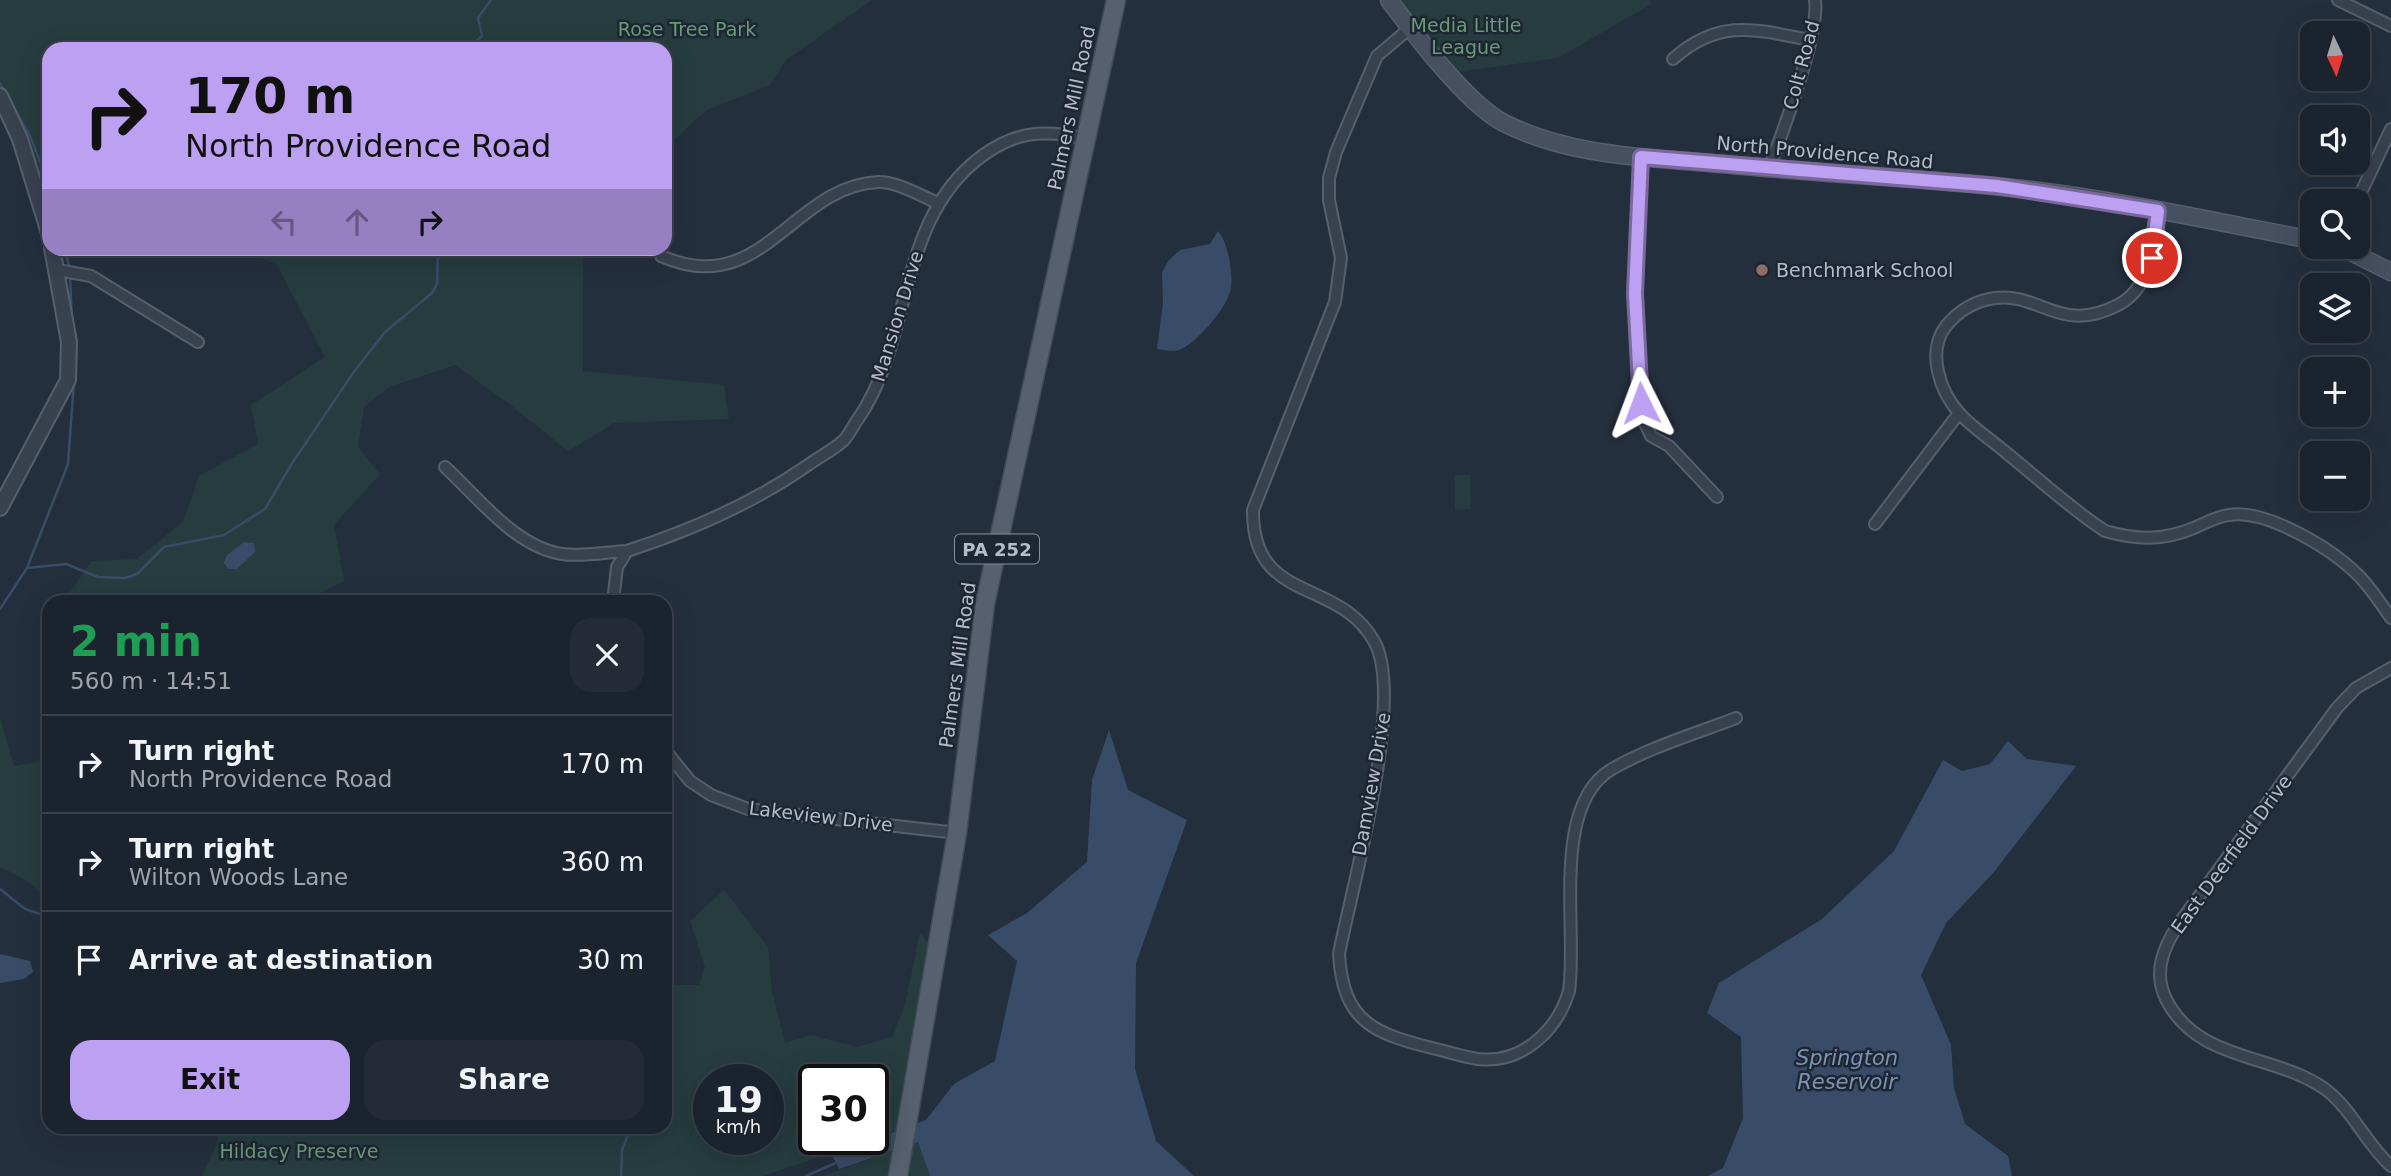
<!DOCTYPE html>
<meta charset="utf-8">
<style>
:root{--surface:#1b232e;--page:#242b36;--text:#f1f3f6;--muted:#a0a4aa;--line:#39404a;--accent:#bca0f2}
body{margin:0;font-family:"DejaVu Sans",sans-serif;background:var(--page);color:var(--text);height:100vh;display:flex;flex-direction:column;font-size:26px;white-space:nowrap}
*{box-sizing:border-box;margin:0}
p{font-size:23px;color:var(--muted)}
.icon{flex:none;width:38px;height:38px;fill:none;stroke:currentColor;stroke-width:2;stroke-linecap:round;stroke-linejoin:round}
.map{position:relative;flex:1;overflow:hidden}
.sheet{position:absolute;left:42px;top:595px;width:630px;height:539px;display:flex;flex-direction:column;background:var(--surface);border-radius:21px;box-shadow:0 7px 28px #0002,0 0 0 2px var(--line)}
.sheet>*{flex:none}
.banner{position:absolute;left:42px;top:42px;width:630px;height:214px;border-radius:21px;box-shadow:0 7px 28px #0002,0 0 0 2px var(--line);background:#bca0f2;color:#111;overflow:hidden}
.needle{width:46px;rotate:176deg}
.fabs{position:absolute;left:2300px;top:21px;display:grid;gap:14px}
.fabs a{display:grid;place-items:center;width:70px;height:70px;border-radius:14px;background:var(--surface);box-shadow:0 7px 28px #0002,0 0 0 2px var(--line);font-size:35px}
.speed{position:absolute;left:693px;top:1064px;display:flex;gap:14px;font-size:35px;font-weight:700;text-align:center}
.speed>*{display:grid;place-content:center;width:91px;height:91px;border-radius:50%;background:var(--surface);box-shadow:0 7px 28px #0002,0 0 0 2px var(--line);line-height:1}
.speed small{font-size:18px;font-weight:400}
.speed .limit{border:4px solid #111;border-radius:10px;background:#fff;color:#111}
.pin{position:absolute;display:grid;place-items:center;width:60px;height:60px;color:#fff;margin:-30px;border:4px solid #fff;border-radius:50%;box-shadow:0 2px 7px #0007}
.me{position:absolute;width:77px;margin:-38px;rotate:357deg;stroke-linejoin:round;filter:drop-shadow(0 0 5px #0008)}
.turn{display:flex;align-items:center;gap:24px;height:147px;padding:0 28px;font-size:32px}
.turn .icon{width:91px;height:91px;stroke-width:2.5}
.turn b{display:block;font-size:49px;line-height:60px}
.lanes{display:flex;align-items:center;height:66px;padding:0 28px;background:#0003;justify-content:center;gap:35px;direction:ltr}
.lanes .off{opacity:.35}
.round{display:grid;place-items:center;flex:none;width:74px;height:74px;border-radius:21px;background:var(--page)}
.headline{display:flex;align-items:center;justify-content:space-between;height:119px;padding:0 28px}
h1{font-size:42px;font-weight:700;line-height:52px;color:#1e9e55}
.primary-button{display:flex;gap:14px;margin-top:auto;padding:14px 28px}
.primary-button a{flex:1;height:80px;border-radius:21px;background:var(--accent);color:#111;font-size:28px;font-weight:700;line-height:80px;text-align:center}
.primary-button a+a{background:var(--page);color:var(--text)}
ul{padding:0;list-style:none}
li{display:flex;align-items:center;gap:21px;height:98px;padding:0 28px;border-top:2px solid var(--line)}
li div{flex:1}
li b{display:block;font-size:26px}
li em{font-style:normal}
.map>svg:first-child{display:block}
</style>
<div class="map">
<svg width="2391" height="1176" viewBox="0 0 2391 1176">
<rect width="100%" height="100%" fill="#242f3e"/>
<!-- green -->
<path fill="#263c3f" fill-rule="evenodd" d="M 0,0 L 872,0 L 786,60 L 770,85 L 707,110 L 665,148 L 665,49 L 49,49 L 49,201 L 0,80 Z
M 1397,0 L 1650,0 L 1651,4 L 1558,58 L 1450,73 Z
M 242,249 L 583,249 L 583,371 L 724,385 L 729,419 L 614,423 L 568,451 L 508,403 L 455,365 L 389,387 L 364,407 L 358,447 L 380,474 L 334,525 L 344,581 L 303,602 L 63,602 L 92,561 L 137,559 L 183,522 L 199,476 L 258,444 L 251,405 L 325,357 L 277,265 Z
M 1455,475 L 1470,475 L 1471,509 L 1455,510 Z
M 0,717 L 14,766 L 49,760 L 49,907 C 38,886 22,875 0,868 Z
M 724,890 L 768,947 L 772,991 L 785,1043 L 811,1035 L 857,1047 L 892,1037 L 905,1005 L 920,932 L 929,945 L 898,1130 L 763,1176 L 202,1176 L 218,1142 L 217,1127 L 665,1127 L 665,979 L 676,985 L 699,985 L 705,967 L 690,921 ZM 709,1080 L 768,1080 L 768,1139 L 709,1139 ZM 814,1080 L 873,1080 L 873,1139 L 814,1139 Z
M 919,1142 L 930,1176 L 907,1176 L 914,1143 Z
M 893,1151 L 888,1176 L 822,1176 Z"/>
<!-- water -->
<path fill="#394c67" d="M 1218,231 C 1228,242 1233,273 1231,288 C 1228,307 1196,344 1179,350 C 1172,352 1164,350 1157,349 L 1163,303 L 1162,272 L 1169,260 L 1180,250 L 1210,244 Z
M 244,542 L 254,543 L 255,552 L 237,569 L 228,569 L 224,563 L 227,555 Z
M 1109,730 L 1128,790 L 1187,820 L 1136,963 L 1135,1069 L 1156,1141 L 1194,1176 L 930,1176 L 918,1142 L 839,1169 L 832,1155 L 926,1120 L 954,1084 L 995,1061 L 1017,961 L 988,935 L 1027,913 L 1087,862 L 1092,780 Z
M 2008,741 L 2027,759 L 2076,766 L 1994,872 L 1946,923 L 1921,975 L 1951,1045 L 1954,1088 L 1965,1124 L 2008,1156 L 2012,1176 L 1708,1176 L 1723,1168 L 1743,1118 L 1741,1037 L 1707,1013 L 1719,983 L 1822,919 L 1894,851 L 1943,760 L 1962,771 L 1990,764 Z
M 0,954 L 30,961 L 33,972 L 24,979 L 0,983 Z"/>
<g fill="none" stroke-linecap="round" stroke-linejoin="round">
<!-- stream -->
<path stroke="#394c67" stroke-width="2.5" d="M 468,49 L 482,36 L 478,18 L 491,0
M 0,83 L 5,92
M 9,98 L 30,136 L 49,184
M 66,248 L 69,269
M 70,276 L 72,322
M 27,568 L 66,564 L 98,577 L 125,578 L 137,574 L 164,547 L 224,535 L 265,509 L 291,465 L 353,373 L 385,332 L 432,293 L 437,284 L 438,248
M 0,609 L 27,568 L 68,464 L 74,381
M 0,889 L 25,909 L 49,917
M 621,1176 L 622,1150 L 631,1127
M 806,1176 L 838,1162"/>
<defs>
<path id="minor" d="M 2338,0 L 2391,26
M 1410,28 L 1377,56 L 1336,152 L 1329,178 L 1329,200 L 1341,258 L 1335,302 L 1253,510 C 1252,605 1337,576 1374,641 C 1406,697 1352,886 1339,954 C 1343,1023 1375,1034 1436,1049 C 1449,1052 1464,1057 1478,1059 C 1522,1064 1557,1031 1569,991 C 1578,930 1550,805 1612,769 C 1650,747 1695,734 1736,718
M 1673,59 C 1719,18 1755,29 1809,40
M 1641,157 L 1635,293 L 1643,419 L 1651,436 L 1669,446 L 1717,497
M 1769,169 C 1782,134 1820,33 1815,0
M 2357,201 L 2391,129
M 2158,211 C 2154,244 2152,287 2118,305 C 2060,335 2040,292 1995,298 C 1974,301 1959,310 1946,326 C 1926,352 1940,392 1960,414 C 1974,429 1993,441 2009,455 C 2040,480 2071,509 2105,531 C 2137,540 2162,541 2194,528 C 2205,523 2218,516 2229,515 C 2267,509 2332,549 2358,575 C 2371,588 2381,604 2391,618
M 661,256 C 762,301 792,186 878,182 C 896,181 921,196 938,203
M 57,270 L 91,276 L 198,342
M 445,467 C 478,497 515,547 562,554 C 582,557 607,552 627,551 L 617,567 L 613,602
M 1875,524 L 1959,413
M 627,551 C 692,530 752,504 808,465 C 819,457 833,450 843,441 C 849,435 853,426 858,419 C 914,338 896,219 982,156 C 1016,131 1045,129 1086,139
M 2391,668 L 2356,688 L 2337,708 L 2178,925 C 2163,948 2153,973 2166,999 C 2197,1062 2274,1053 2325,1089 C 2352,1109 2366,1144 2391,1166
M 665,750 L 690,781 L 711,795 L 748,809 L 957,833"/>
<path id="tertiary" d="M 0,96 L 20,139 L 49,233
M 0,508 L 68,380 L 69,342 L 52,248"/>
<path id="secondary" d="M 1389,0 C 1415,35 1467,104 1504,123 C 1568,155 1639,157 1710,163 C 1804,172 1899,177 1994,186 C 2100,196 2207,220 2312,240
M 2341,247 L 2391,272"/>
<path id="primary" d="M 898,1176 L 957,833 L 985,604 L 1116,0"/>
</defs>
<!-- minor casing -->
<use href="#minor" stroke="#565f6c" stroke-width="14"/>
<!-- tertiary casing -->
<use href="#tertiary" stroke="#565f6c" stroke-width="18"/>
<!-- secondary casing -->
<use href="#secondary" stroke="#565f6c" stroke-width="19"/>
<!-- primary casing -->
<use href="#primary" stroke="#414a57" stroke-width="21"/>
<!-- minor -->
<use href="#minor" stroke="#38414e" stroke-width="10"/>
<!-- tertiary -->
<use href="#tertiary" stroke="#38414e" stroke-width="14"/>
<!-- secondary -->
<use href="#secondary" stroke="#465061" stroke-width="16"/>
<!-- primary -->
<use href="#primary" stroke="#56606e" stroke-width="18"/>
</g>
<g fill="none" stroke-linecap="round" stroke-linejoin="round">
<defs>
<path id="route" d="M 1641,403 L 1635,293 L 1641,157 L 1997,186 L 2158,211 L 2152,258"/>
</defs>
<!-- route casing -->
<use href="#route" stroke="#7a689d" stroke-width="18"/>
<!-- route -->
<use href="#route" stroke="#bca0f2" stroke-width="12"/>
</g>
<!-- markers -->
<circle fill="#8d6e63" stroke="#1d2633" stroke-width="2.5" cx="1762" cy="270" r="7"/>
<g text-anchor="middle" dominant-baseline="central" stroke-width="5" stroke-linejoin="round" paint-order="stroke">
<!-- shield labels -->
<rect fill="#1d2633" stroke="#878f9c" stroke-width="2" x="955" y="534.5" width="84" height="29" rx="5"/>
<g font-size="18" font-weight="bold" fill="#b4bcc9">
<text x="997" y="549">PA 252</text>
</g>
<!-- park labels -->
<g font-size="19" fill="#6b9a76" stroke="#1d2633">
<text x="1466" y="25">Media Little<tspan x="1466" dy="22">League</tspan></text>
<text x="687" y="29">Rose Tree Park</text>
<text x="299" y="1151">Hildacy Preserve</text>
</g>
<!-- street labels -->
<g font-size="19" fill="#b4bcc9" stroke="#1d2633">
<text transform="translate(1801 65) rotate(-75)">Colt Road</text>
<text transform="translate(1071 108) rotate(-78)">Palmers Mill Road</text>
<text transform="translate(1825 152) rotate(5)">North Providence Road</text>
<text transform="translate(897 316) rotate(-73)">Mansion Drive</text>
<text transform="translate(957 665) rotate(-82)">Palmers Mill Road</text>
<text transform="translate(1371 784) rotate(-80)">Damview Drive</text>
<text transform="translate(821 816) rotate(7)">Lakeview Drive</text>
<text transform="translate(2231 854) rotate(-54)">East Deerfield Drive</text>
</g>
<!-- poi labels -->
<g font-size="19" fill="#b4bcc9" stroke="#1d2633" text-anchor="start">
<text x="1776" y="270">Benchmark School</text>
</g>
<!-- water labels -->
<g font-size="21" font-style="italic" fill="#7c92b1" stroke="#1d2633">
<text x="1847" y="1058">Springton<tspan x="1847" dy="24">Reservoir</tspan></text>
</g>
</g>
</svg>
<div class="fabs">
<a><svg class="needle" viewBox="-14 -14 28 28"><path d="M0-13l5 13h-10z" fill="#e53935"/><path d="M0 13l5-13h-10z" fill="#a0a4aa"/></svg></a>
<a><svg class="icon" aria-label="sound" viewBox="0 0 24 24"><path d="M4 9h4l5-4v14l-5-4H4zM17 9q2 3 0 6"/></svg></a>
<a><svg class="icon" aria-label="search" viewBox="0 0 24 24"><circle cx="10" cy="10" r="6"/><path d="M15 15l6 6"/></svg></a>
<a><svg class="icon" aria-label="layers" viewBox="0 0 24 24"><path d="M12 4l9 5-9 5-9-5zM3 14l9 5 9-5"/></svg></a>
<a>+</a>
<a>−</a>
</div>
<div class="speed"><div>19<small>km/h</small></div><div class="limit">30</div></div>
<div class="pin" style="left:2152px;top:258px;background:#d93025"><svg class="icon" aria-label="arrive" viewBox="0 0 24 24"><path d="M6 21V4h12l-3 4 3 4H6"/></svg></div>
<svg class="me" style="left:1641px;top:403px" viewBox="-20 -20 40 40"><path d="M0-17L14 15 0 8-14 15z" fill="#bca0f2" stroke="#fff" stroke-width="4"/></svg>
<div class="banner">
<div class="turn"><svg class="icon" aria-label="right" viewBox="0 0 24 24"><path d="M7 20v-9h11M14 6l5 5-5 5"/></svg><div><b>170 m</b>North Providence Road</div></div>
<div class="lanes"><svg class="icon off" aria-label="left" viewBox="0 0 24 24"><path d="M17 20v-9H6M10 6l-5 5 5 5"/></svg><svg class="icon off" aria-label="ahead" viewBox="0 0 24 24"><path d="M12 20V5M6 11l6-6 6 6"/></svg><svg class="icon" aria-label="right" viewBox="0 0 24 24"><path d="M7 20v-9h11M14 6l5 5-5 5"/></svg></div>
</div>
<section class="sheet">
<div class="headline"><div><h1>2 min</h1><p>560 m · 14:51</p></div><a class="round"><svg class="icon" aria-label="close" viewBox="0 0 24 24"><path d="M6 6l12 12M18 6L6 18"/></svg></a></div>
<ul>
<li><svg class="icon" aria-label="right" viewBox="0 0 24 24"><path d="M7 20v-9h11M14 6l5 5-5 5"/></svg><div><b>Turn right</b><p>North Providence Road</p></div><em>170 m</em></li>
<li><svg class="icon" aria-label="right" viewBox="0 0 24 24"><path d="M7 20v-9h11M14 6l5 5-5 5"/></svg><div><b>Turn right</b><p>Wilton Woods Lane</p></div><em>360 m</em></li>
<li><svg class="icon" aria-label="arrive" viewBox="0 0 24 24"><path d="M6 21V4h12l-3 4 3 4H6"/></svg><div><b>Arrive at destination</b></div><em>30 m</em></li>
</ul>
<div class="primary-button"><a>Exit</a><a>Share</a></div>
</section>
</div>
